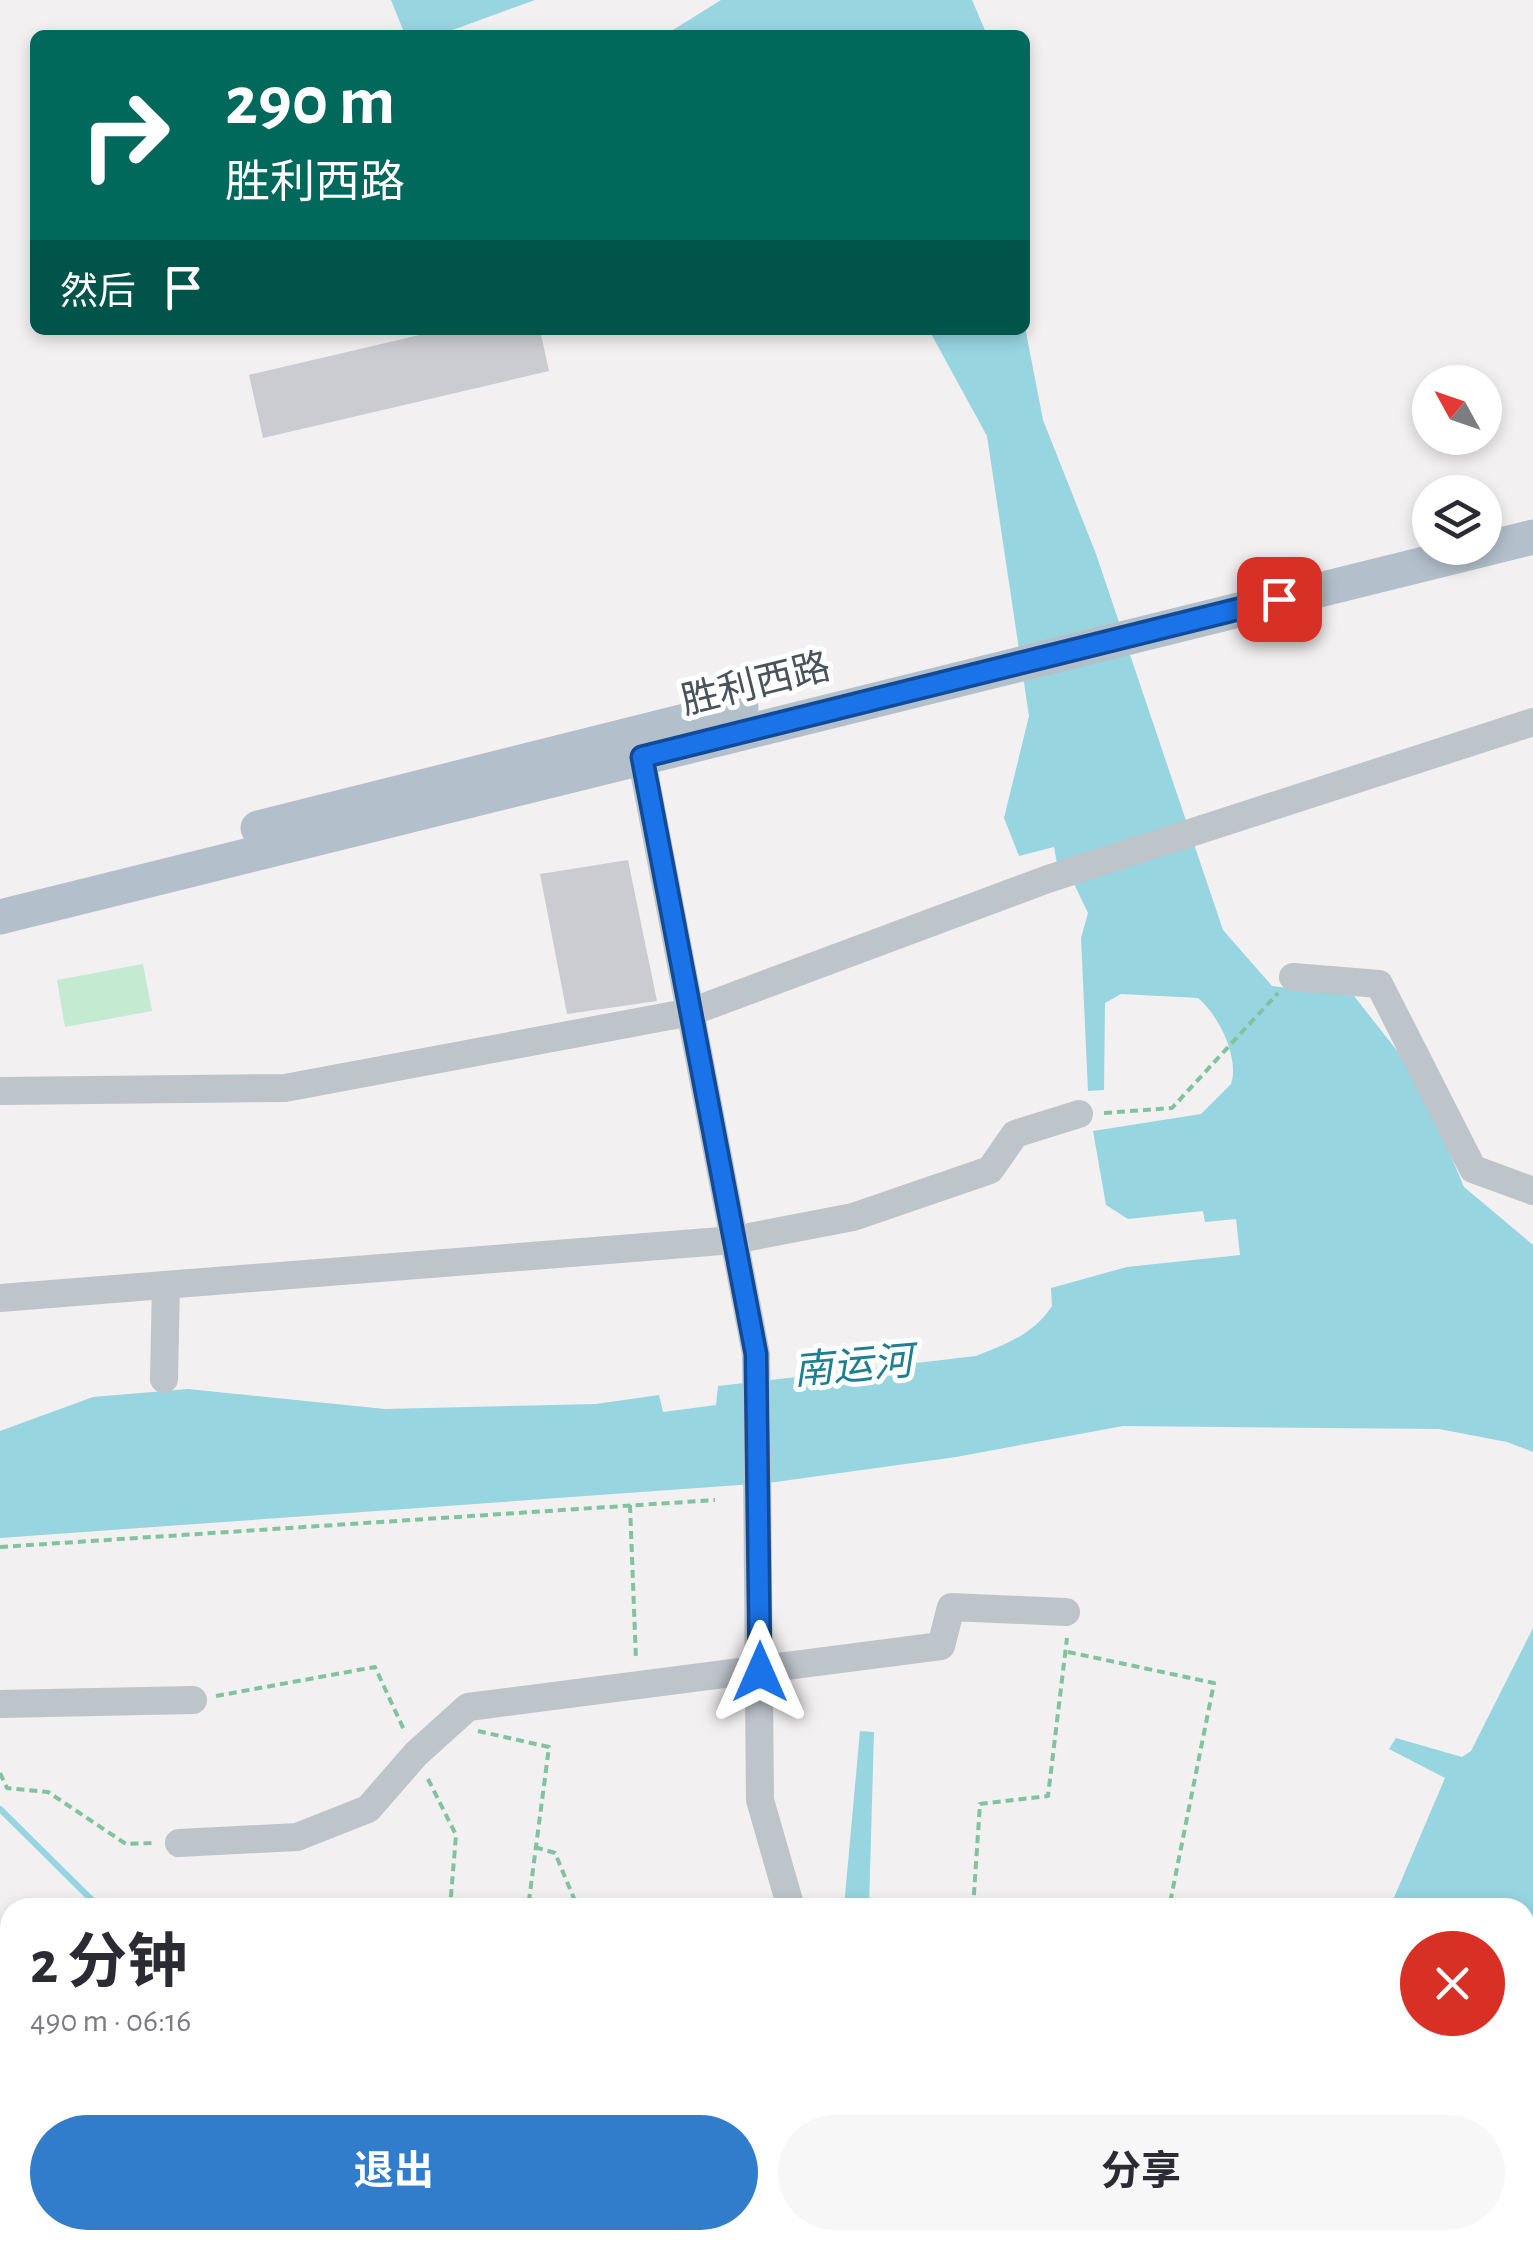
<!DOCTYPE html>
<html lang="zh">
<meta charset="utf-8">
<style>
:root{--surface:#fff;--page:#f7f7f7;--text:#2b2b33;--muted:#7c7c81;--accent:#317ccb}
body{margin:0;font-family:"Alegreya Sans","Noto Sans SC",sans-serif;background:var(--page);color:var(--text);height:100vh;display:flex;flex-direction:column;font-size:38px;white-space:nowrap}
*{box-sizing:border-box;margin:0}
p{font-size:32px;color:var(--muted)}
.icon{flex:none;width:55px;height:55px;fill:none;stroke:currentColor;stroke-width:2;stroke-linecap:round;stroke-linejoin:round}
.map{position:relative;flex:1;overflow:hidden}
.sheet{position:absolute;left:0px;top:1898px;width:1535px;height:352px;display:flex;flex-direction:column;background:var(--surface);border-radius:30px 30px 0 0;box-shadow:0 5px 15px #0003}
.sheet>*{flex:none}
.guide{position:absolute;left:30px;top:30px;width:1000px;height:305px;border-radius:15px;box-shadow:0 5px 15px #0003;background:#00695c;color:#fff;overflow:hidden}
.needle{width:65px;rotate:310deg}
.controls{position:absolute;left:1412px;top:365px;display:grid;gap:20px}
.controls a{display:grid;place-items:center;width:90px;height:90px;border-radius:50%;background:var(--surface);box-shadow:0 5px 15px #0003;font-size:50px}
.pin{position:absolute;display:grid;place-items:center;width:85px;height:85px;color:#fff;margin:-42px;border-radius:20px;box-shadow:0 5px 15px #0006}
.me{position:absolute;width:110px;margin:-55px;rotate:0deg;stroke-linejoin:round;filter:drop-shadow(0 0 8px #0008)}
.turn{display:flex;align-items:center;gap:35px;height:210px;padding:0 30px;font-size:45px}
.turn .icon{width:130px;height:130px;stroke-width:2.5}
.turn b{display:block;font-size:70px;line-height:85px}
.then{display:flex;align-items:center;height:95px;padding:0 30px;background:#0003;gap:20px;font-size:38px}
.round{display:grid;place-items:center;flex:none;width:105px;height:105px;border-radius:52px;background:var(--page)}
.headline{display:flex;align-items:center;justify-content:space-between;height:170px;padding:0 30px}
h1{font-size:60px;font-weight:700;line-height:75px}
.action{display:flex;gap:20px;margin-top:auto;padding:20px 30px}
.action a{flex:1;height:115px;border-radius:60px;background:var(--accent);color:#fff;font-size:40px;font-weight:700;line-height:115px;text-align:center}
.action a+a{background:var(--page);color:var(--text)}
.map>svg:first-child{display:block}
</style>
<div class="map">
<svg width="1533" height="2248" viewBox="0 0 1533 2248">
<rect width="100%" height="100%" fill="#f2f0f0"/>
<!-- green -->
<path fill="#c4ead1" d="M 143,964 L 152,1011 L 65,1027 L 57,980 Z"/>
<!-- water -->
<path fill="#97d5e1" d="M 391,0 L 535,0 L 439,35 L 405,35 Z
M 721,0 L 972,0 L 987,35 L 665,35 Z
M 1025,327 L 1043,420 L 1096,554 L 1223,930 L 1272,986 L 1354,996 L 1417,1076 L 1464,1187 L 1533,1245 L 1533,1452 L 1507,1442 L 1439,1429 L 1123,1426 L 956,1457 L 768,1483 L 0,1538 L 0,1431 L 93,1397 L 188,1389 L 385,1409 L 596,1404 L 659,1395 L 663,1412 L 716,1405 L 718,1386 L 976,1356 C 1006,1344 1034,1334 1052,1306 L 1051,1288 L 1127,1267 L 1240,1255 L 1236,1219 L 1205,1222 L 1203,1211 L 1128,1219 L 1106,1205 L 1093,1131 L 1201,1114 L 1231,1084 C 1240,1058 1218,1014 1198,998 L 1121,994 L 1105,1003 L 1104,1090 L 1088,1091 L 1081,938 L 1088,913 L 1066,867 L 1058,869 L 1054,847 L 1019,856 L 1004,818 L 1029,716 L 987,436 L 929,330 Z
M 1533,1628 L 1533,1944 L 1525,1949 L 1525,1908 L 1390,1907 L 1445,1778 L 1389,1749 L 1396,1738 L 1462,1757 L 1471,1751 Z
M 860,1731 L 874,1732 L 869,1907 L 844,1907 Z
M 0,2029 L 10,2029 L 10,2142 L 0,2140 Z
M 0,2167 L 10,2167 L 10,2240 L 115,2240 L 114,2248 L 0,2248 Z"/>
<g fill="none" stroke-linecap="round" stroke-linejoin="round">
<!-- stream -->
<path stroke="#97d5e1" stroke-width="6" d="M 0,1809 L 100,1908"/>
</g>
<!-- building -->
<path fill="#cbccd1" d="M 441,330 L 540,330 L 549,371 L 263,438 L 249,375 Z
M 628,860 L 657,1001 L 567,1014 L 540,874 Z"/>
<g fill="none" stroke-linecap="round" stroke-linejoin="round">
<!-- path -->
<path stroke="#80c39f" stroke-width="4" stroke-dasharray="8 5" stroke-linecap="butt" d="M 1104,1113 L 1172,1108 L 1278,993
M 630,1505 L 636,1660
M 0,1547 L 715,1500
M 1068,1652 L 1214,1683 L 1169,1908
M 216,1696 L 375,1667 L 404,1730
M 478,1731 L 549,1747 L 528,1908
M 0,1773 L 7,1788 L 48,1792 L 126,1844 L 154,1843
M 428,1779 L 456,1835 L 450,1908
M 535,1847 L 555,1853 L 578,1908
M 973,1908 L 980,1804 L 1048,1796 L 1067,1638
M 643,2248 L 643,2240
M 715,2248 L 716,2240"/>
<!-- minor -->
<path stroke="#bdc4ca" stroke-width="28" d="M 638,740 L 756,1354 L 760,1800 L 791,1908
M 1293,977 L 1379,984 L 1473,1169 L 1533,1191
M 0,1091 L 285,1088 L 691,1012 L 1048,879 L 1533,722
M 0,1298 L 734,1240 L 853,1217 L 990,1170 L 1015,1134 L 1079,1114
M 164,1379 L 166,1285
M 0,1704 L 193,1700
M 179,1843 L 297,1837 L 368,1809 L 416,1754 L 468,1707 L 941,1646 L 951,1607 L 1066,1612
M 841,2240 L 842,2248
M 1465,2240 L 1472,2248"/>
<!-- major -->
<path stroke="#b3c0cb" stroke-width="35" d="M 258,828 L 741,707
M 0,917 L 1533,537"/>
</g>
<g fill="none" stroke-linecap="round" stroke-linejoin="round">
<defs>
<path id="route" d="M 760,1672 L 756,1354 L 642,757 L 1279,599"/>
</defs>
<!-- route casing -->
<use href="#route" stroke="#114b97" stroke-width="25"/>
<!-- route -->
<use href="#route" stroke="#1a73e8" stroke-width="18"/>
</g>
<g text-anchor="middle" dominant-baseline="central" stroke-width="10" stroke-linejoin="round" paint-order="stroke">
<!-- street labels -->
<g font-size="38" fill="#4a535b" stroke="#fff">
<text transform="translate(756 685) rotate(-14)">胜利西路</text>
</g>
<!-- water labels -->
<g font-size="40" font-style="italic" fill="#1e7f92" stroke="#fff">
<text transform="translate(853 1367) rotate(-5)">南运河</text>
</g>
</g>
</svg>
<div class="controls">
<a><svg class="needle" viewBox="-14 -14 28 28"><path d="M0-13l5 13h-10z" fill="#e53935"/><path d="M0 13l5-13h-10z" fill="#7c7c81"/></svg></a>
<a><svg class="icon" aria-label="layers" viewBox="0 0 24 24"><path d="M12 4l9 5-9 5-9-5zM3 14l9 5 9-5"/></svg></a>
</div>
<div class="pin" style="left:1279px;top:599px;background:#d93025"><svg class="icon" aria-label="arrive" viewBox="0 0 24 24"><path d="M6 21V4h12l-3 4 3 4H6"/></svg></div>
<svg class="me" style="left:760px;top:1672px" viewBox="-20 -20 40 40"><path d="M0-17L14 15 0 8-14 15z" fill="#1a73e8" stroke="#fff" stroke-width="4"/></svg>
<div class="guide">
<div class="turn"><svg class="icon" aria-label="right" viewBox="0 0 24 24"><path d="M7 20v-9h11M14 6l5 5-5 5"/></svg><div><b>290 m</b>胜利西路</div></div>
<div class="then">然后<svg class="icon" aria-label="arrive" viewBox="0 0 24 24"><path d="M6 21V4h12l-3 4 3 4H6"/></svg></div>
</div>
<section class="sheet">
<div class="headline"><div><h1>2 分钟</h1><p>490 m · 06:16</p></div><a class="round" style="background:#d93025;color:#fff"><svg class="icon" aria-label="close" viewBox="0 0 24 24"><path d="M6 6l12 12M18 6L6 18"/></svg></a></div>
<div class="action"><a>退出</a><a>分享</a></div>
</section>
</div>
